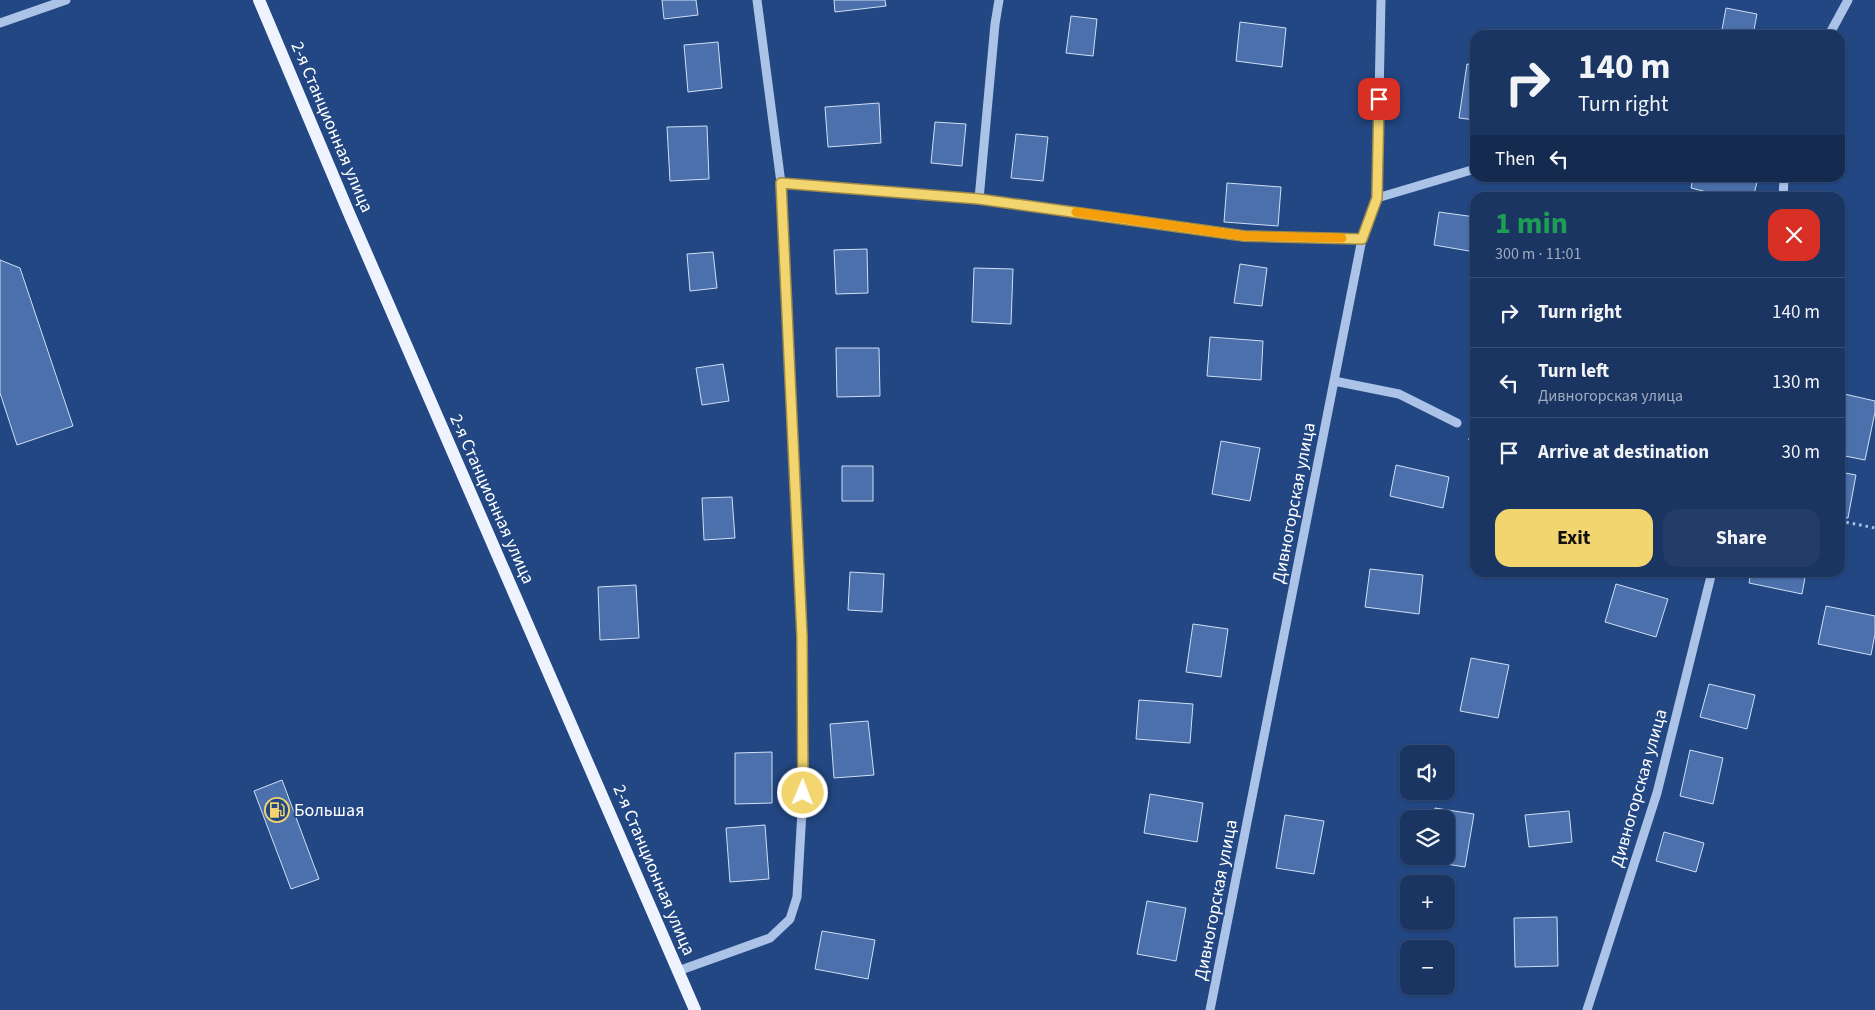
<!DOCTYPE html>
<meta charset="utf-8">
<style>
:root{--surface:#1a3562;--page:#233d68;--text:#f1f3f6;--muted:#9fabbe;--line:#385077;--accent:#f3d56f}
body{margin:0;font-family:"Source Sans 3",sans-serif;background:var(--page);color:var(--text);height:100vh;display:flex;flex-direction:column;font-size:19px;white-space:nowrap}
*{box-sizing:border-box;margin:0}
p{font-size:16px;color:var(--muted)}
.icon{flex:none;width:28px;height:28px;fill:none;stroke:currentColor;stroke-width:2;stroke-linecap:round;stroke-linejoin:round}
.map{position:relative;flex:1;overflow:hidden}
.side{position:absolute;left:1470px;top:192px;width:375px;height:385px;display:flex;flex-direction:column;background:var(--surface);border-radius:15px;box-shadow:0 1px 4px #0004,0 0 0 1px var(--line)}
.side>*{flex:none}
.banner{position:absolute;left:1470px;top:30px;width:375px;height:152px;border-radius:15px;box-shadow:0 1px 4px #0004,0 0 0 1px var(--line);background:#1a3562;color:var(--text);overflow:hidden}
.buttons{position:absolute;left:1400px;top:745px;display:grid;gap:10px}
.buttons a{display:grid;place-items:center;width:55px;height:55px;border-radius:10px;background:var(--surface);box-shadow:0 1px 4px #0004,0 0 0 1px var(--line);font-size:25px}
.pin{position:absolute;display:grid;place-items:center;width:42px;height:42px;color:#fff;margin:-21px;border-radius:10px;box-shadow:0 2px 8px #0006}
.me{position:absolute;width:55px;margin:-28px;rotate:1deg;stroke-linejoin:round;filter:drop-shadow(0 0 4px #0008)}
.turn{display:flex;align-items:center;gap:18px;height:105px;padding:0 25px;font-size:22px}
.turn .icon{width:65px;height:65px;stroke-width:2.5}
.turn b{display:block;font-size:35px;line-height:42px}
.then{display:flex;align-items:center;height:48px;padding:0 25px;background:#0003;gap:10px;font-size:19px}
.round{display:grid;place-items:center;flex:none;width:52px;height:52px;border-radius:15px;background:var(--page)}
.overview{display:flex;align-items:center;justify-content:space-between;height:85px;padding:0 25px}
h1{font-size:30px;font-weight:700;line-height:38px;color:#1e9e55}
.primary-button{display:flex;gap:10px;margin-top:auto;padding:10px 25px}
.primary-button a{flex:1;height:58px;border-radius:15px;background:var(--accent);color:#111;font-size:20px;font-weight:700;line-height:58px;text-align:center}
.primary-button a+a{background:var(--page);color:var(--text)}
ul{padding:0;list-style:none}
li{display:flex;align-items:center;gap:15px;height:70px;padding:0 25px;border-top:1px solid var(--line)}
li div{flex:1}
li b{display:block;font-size:19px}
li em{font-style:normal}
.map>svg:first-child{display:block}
</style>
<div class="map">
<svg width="1875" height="1010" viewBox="0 0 1875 1010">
<rect width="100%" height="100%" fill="#234783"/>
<!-- building -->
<path fill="#4b70ab" stroke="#cfdff6" d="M 662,0 L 696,0 L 698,15 L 664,19 Z
M 834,0 L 885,0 L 886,6 L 835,12 Z
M 1726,8 L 1757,14 L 1753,35 L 1721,35 Z
M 1071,16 L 1097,19 L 1093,56 L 1066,53 Z
M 1240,22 L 1286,28 L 1282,67 L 1236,61 Z
M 718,42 L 722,88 L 688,92 L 684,45 Z
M 1467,64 L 1475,65 L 1475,120 L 1459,118 Z
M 879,103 L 881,143 L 828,147 L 825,107 Z
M 935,122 L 966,124 L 962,166 L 931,163 Z
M 707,126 L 709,179 L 670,181 L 667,127 Z
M 1016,134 L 1048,137 L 1043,181 L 1011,178 Z
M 1693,178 L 1758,178 L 1753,198 L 1731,198 L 1691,188 Z
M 1227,183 L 1281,187 L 1278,226 L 1224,222 Z
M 1439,212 L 1475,217 L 1475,252 L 1434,245 Z
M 867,249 L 868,293 L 836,294 L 834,250 Z
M 713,252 L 717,288 L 690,291 L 687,254 Z
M 0,260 L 20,268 L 73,426 L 17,445 L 0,393 Z
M 1240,264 L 1267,268 L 1262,306 L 1234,303 Z
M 974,268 L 1013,269 L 1011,324 L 972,322 Z
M 1210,337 L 1263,341 L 1261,380 L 1207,376 Z
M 836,348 L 879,348 L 880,396 L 837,397 Z
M 723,364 L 729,401 L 702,405 L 696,368 Z
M 1840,393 L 1875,401 L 1875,412 L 1865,460 L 1840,455 Z
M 1221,441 L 1260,448 L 1250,501 L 1212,494 Z
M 1396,465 L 1449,477 L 1443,508 L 1390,496 Z
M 842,466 L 873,466 L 873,501 L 842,501 Z
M 1840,472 L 1856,475 L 1848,518 L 1840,517 Z
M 732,497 L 735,538 L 704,540 L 702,498 Z
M 1370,569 L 1423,575 L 1419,614 L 1365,607 Z
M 850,572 L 884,574 L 882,612 L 848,610 Z
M 1751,572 L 1806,572 L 1802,594 L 1749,583 Z
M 1616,584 L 1668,599 L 1656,637 L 1605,622 Z
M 636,585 L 639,638 L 600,640 L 598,587 Z
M 1826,606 L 1875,616 L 1875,634 L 1871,655 L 1818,644 Z
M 1193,624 L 1228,629 L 1221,677 L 1186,672 Z
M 1471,658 L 1509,665 L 1498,718 L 1460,711 Z
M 1709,684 L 1755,695 L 1747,729 L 1700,717 Z
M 1139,700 L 1193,704 L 1190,743 L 1136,739 Z
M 868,721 L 874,775 L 834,778 L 830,724 Z
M 1690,750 L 1723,758 L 1713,804 L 1680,796 Z
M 772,752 L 772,803 L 735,804 L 735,753 Z
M 282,780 L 319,879 L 291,889 L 254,791 Z
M 1150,794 L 1203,803 L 1197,842 L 1144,833 Z
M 1435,808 L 1474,814 L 1465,867 L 1427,861 L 1427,856 L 1446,856 L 1446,819 L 1433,819 Z
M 1569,811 L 1572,842 L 1529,847 L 1525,815 Z
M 1285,815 L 1324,821 L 1314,874 L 1276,868 Z
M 765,825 L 769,879 L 730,882 L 726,828 Z
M 1664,832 L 1704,843 L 1696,872 L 1656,861 Z
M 1147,901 L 1186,908 L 1176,961 L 1137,954 Z
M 1557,917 L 1558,966 L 1515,967 L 1514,918 Z
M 822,931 L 875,940 L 868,979 L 815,969 Z"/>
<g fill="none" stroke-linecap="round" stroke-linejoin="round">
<!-- path -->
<path stroke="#acc3e8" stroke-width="3" stroke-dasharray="2.5 4" stroke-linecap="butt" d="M 1469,438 L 1475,445
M 1840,521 L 1875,528"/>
<!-- minor -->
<path stroke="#acc3e8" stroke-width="9" d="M 0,23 L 66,0
M 1829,35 L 1848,0
M 781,183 L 979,199 L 1244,236 L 1362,239
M 1377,198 L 1475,169
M 1783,198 L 1784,178
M 979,199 L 995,24 L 999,0
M 1334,381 L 1399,394 L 1457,423
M 678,971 L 770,938 L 790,919 L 797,897 L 804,777 L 802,636 L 781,183 L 757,0
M 1210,1010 L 1362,239 L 1377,198 L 1381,0
M 1587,1010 L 1657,793 L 1712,572"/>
<!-- major -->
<path stroke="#eef3fe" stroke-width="12" d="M 259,0 L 348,211 L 695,1010"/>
</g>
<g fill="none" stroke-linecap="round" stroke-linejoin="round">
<defs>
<path id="route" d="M 803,793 L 802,636 L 781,183 L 979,199 L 1244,236 L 1362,239 L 1377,198 L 1379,99"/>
</defs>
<!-- route casing -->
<use href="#route" stroke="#9e8a48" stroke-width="12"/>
<!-- route -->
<use href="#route" stroke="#f3d56f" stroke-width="9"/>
<!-- slow -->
<path stroke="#f59e0b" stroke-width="9" d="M 1076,212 L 1244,236 L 1342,238"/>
</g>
<!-- icons -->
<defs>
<symbol id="fuel-ring" viewBox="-11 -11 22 22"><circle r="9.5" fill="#234783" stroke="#f3d56f" stroke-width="1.5"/><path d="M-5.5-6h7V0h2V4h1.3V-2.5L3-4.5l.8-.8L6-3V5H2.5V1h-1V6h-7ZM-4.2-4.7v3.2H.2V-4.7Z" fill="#f3d56f"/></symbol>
</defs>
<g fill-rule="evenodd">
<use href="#fuel-ring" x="263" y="796" width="28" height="28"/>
</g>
<g text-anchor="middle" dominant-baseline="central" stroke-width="4" stroke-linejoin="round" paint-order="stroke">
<!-- street labels -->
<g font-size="18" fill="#fff" stroke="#234783">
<text transform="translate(332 127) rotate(67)">2-я Станционная улица</text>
<text transform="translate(492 499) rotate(66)">2-я Станционная улица</text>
<text transform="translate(1294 503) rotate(-79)">Дивногорская улица</text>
<text transform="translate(1639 788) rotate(-74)">Дивногорская улица</text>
<text transform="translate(654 870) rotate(67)">2-я Станционная улица</text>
<text transform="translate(1216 900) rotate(-79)">Дивногорская улица</text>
</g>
<!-- poi labels -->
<g font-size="18" fill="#fff" stroke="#234783" text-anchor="start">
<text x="294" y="810">Большая</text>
</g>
</g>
</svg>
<div class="buttons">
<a><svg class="icon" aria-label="sound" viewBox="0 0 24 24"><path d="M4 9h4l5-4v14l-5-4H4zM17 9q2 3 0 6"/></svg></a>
<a><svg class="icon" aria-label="layers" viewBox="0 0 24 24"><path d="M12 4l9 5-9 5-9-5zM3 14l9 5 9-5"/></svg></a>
<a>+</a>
<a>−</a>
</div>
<div class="pin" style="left:1379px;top:99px;background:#d93025"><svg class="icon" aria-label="arrive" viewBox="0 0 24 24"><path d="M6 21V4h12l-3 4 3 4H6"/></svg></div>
<svg class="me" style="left:803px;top:793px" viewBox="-20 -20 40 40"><circle r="17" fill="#f3d56f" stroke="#fff" stroke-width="3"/><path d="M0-11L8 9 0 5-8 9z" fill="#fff"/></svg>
<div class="banner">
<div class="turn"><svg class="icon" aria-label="right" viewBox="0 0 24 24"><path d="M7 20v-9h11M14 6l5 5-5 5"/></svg><div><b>140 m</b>Turn right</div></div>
<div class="then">Then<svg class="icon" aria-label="left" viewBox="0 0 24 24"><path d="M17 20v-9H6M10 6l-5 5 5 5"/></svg></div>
</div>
<section class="side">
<div class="overview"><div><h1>1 min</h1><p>300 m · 11:01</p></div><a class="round" style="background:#d93025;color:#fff"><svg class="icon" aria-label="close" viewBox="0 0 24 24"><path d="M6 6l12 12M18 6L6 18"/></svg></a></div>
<ul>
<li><svg class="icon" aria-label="right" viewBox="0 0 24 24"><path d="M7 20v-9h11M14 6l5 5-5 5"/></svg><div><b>Turn right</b></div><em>140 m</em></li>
<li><svg class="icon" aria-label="left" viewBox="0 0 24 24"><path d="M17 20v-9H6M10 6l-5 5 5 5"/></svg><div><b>Turn left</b><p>Дивногорская улица</p></div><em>130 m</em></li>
<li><svg class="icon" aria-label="arrive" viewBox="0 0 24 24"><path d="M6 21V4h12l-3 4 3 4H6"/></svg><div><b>Arrive at destination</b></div><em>30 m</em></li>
</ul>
<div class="primary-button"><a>Exit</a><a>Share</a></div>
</section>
</div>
